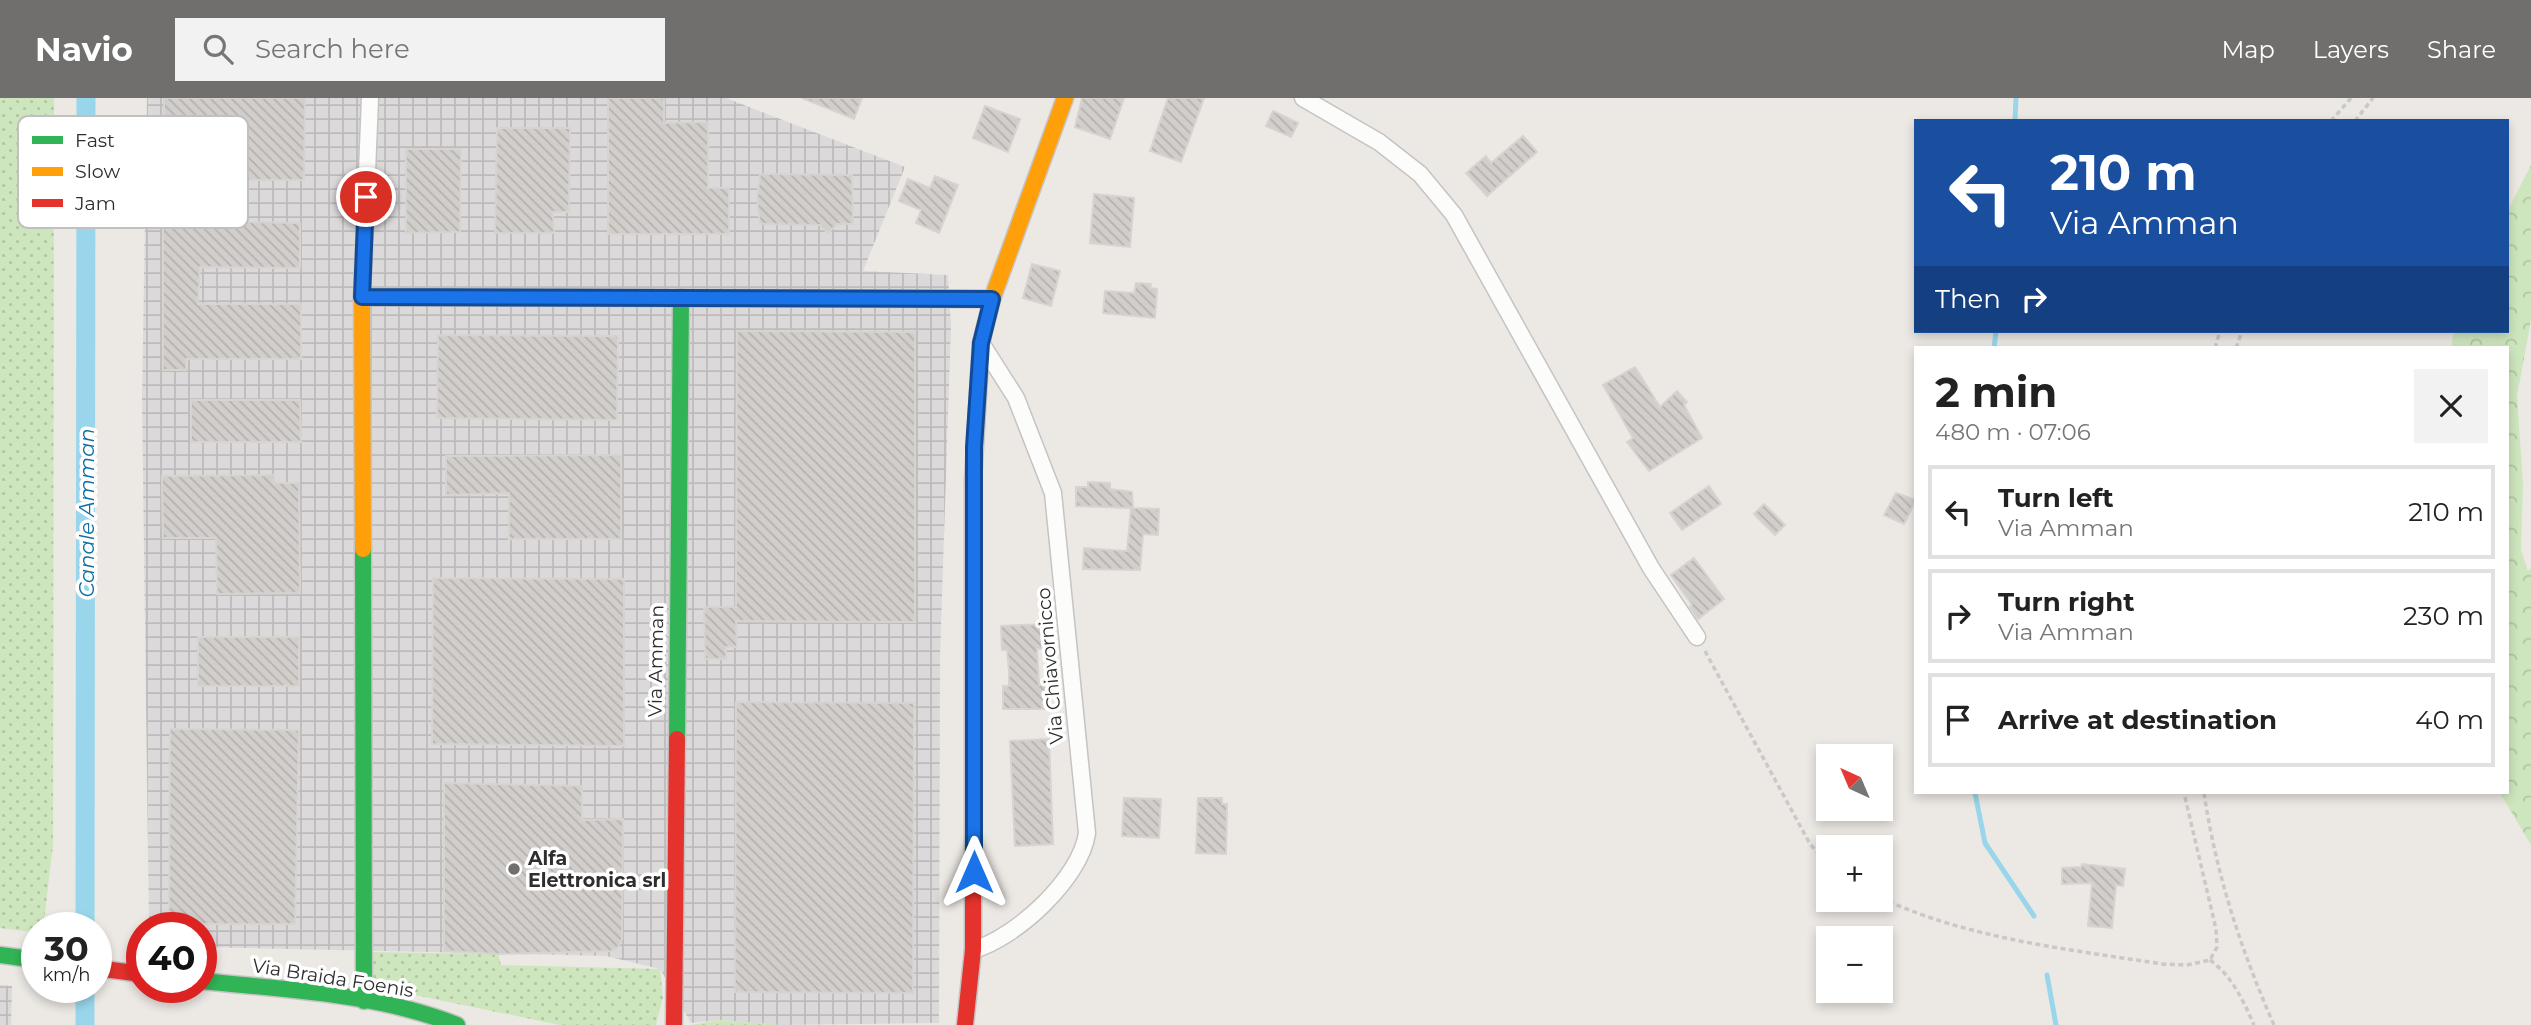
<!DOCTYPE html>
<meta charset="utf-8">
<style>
:root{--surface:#fff;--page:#f2f2f2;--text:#222;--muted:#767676;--line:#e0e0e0;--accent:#706f6e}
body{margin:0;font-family:Montserrat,sans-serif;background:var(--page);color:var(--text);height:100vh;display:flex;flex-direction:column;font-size:26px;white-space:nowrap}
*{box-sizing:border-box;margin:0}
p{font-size:23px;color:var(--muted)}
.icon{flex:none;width:38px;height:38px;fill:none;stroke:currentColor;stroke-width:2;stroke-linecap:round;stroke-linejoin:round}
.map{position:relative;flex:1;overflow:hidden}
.panel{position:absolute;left:1914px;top:248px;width:595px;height:448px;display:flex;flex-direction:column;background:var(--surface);border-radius:0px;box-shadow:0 4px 10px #0003}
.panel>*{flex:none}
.guide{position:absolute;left:1914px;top:21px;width:595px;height:214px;border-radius:0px;box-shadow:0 4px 10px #0003;background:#1a4fa0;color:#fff;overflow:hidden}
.needle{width:46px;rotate:316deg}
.controls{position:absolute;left:1816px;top:646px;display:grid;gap:14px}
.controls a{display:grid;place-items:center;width:77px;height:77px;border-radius:0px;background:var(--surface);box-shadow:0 4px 10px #0003;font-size:35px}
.speed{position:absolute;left:21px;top:814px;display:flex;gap:14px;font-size:35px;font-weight:700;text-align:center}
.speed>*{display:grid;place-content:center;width:91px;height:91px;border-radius:50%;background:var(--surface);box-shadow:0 4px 10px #0003;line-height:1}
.speed small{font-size:18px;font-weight:400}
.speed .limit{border:10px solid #d22;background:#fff;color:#111}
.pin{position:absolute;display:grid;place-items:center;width:60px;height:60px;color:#fff;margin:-30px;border:4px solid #fff;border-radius:50%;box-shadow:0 2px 7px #0007}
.me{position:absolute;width:77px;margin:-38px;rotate:0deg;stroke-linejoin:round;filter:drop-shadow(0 0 5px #0008)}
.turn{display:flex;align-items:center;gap:24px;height:147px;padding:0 21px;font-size:32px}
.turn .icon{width:91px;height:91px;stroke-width:2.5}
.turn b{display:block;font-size:49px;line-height:60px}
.then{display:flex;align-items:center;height:66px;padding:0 21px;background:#0003;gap:14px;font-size:26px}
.round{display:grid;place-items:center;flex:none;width:74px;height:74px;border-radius:0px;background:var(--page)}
.headline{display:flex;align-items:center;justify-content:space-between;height:119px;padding:0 21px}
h1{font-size:42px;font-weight:700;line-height:52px}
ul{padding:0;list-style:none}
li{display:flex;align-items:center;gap:21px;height:94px;margin:0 14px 10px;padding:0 7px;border:4px solid var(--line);border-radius:0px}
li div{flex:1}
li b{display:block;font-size:26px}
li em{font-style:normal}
header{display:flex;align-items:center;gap:42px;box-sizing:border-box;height:98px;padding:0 35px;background:var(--accent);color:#fff}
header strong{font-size:33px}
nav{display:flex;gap:38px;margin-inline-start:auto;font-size:24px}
.search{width:490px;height:63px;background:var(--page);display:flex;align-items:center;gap:18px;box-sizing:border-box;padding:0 24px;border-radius:0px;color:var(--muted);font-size:26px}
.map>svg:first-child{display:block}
</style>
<header>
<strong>Navio</strong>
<div class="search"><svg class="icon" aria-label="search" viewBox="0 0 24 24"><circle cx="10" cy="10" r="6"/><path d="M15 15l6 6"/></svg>Search here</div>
<nav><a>Map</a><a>Layers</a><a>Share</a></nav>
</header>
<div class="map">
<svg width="2531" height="927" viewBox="0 0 2531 927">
<defs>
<pattern id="industrial-grid" width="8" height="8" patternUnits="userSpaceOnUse" patternTransform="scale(1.75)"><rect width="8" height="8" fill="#dcd9db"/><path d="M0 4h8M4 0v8" fill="none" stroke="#bdbbbc"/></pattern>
<pattern id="grass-dots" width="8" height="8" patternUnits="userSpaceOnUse" patternTransform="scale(1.75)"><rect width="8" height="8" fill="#cee6be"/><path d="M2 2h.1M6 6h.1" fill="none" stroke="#b1c6a4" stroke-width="1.8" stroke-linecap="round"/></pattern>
<pattern id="forest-crowns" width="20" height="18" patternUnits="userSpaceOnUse" patternTransform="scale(1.75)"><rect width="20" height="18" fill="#cee6be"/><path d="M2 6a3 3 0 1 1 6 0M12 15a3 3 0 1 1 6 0" fill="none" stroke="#b1c6a4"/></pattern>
<pattern id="building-back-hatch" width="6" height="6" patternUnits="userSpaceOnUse" patternTransform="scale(1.75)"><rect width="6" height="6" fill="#d1cecb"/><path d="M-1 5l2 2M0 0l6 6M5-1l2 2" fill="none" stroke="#b4b1af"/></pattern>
</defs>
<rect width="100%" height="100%" fill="#ece8e4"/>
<!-- industrial -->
<path fill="url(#industrial-grid)" d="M 147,0 L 726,0 L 905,69 L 863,173 L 948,177 L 951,228 L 940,558 L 939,925 L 779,927 L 720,922 L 691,925 L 660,871 L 606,858 L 201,849 L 201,830 L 149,829 L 142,302 Z
M 0,887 L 12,888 L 11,927 L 0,927 Z"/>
<!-- grass -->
<path fill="url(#grass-dots)" d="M 0,0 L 54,0 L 53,747 L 44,823 L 33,834 L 0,830 Z
M 368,854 L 498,856 L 501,867 L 660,871 L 663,900 L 656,927 L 560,927 L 371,888 Z
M 720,922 L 779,927 L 691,927 Z"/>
<!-- forest -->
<path fill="url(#forest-crowns)" d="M 2531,67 L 2531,222 L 2517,298 L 2523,386 L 2521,452 L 2528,473 L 2531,470 L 2531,747 L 2500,695 L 2508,695 L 2508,250 L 2451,250 L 2454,233 L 2508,233 L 2508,112 Z"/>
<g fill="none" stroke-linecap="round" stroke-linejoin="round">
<!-- stream -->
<path stroke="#99d6ec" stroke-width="5" d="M 2015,23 L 2016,0
M 1994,250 L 1996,233
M 1975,695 L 1985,745 L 2034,818
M 2047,877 L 2056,927"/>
<!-- canal -->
<path stroke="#99d6ec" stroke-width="19" d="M 85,830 L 86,0
M 85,889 L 85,927"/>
</g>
<!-- building -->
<path fill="url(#building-back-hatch)" stroke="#d7d4d0" stroke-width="2" d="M 164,0 L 305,0 L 304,82 L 234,82 L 234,96 L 164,96 Z
M 608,0 L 664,0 L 664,25 L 708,24 L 708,90 L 729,90 L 729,136 L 608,136 Z
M 802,0 L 862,0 L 854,21 Z
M 1082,0 L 1124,0 L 1110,41 L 1075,29 Z
M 1168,0 L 1204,0 L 1181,64 L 1150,53 Z
M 985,8 L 1020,21 L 1008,54 L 973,40 Z
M 1273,13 L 1298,25 L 1291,39 L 1266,28 Z
M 497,30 L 570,30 L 569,114 L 553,114 L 554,135 L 495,135 Z
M 1523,38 L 1537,54 L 1487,98 L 1466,75 L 1486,58 L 1491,65 Z
M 406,51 L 461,51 L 460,134 L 406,135 Z
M 760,76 L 852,77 L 853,126 L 837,126 L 828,135 L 820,127 L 760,126 L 757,101 Z
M 935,78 L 958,87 L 939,135 L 916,125 L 921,112 L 899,103 L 908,81 L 930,90 Z
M 1094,96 L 1134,100 L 1130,149 L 1090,145 Z
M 163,123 L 300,125 L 300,170 L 200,169 L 198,206 L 301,206 L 301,261 L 186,261 L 186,272 L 163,272 Z
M 1032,166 L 1060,173 L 1051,208 L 1023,200 Z
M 1136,185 L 1151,186 L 1150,190 L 1157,191 L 1155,220 L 1103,215 L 1105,193 L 1134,195 Z
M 737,233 L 915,234 L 915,524 L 736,523 L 737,549 L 726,549 L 726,561 L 705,561 L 704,509 L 736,509 Z
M 438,237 L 618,238 L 617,322 L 437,320 Z
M 1635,269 L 1660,309 L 1677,293 L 1687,304 L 1684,307 L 1702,340 L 1649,373 L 1627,344 L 1633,340 L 1603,287 Z
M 191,302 L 300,302 L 301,344 L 191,344 Z
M 621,357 L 621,441 L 509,441 L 509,395 L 446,397 L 446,358 Z
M 274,377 L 274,385 L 299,385 L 300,495 L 217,496 L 216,440 L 163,440 L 162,378 Z
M 1088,384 L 1110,385 L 1110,391 L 1132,394 L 1133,410 L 1159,411 L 1158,437 L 1143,436 L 1140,472 L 1083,471 L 1084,450 L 1127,453 L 1131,410 L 1076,408 L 1076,389 L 1088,389 Z
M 1709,388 L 1721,406 L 1682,432 L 1670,415 Z
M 1896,395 L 1916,402 L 1904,426 L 1884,417 Z
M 1764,406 L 1785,427 L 1775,437 L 1754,416 Z
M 1694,460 L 1724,501 L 1698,521 L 1690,509 L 1692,507 L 1671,477 Z
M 433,480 L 624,481 L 624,648 L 432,646 Z
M 1047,526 L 1048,550 L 1037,551 L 1039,587 L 1049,587 L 1050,611 L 1003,611 L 1003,588 L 1009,588 L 1009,573 L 1007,552 L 1002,552 L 1001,528 Z
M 198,539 L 299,539 L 299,588 L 198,588 Z
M 736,604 L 914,605 L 913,895 L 735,894 Z
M 170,631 L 299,632 L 295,826 L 169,826 Z
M 1049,641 L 1053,746 L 1015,748 L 1010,643 Z
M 444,685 L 582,688 L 582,722 L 623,721 L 622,841 L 618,849 L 611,853 L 498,856 L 444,853 Z
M 1124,700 L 1161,701 L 1159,740 L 1122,738 Z
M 1198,700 L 1222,700 L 1222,706 L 1227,706 L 1226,756 L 1196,755 Z
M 2082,766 L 2125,771 L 2123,788 L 2116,787 L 2112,830 L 2088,828 L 2092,785 L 2062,786 L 2062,770 L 2081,769 Z"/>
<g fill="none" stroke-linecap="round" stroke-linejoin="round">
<defs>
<path id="street" d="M 1303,0 L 1379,44 L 1420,76 L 1454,117 L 1651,470 L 1697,539
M 362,199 L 370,0
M 973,852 C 1016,840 1081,780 1087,735 L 1053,395 L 1016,300 L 981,245"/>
<path id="fast" d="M 363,451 L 364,903
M 677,641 L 681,199
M 0,857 L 37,862
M 201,883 C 287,892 375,895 457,927"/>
<path id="slow" d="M 973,382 L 981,245 L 992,201 L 1065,0
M 363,451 L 362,199 L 668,200"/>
<path id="jam" d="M 668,200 L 992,201
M 96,870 L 142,876
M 674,927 L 677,641
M 965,927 L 973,852 L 973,382"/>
</defs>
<!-- street casing -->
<use href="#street" stroke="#c5c4c5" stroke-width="19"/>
<!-- fast casing -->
<use href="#fast" stroke="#c5c4c5" stroke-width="19"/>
<!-- slow casing -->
<use href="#slow" stroke="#c5c4c5" stroke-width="19"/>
<!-- jam casing -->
<use href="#jam" stroke="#c5c4c5" stroke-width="19"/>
<!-- path -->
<path stroke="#c9c9c8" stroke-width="3.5" stroke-dasharray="5 3.5" stroke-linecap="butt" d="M 2331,23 L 2351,0
M 2355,23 L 2373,0
M 2215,250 L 2220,233
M 2236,250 L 2242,233
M 1705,553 L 1810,746 L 1829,768
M 2204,695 C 2216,776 2241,852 2274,927
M 1881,800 C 1969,841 2067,851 2162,866 L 2187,867 L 2210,862 L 2217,849 L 2216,831 L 2184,695
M 2210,862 C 2232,878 2243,902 2254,927"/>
<!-- street -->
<use href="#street" stroke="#fcfcfb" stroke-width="16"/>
<!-- fast -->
<use href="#fast" stroke="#30b455" stroke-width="16"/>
<!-- slow -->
<use href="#slow" stroke="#ff9f0a" stroke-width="16"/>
<!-- jam -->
<use href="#jam" stroke="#e5322d" stroke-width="16"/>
</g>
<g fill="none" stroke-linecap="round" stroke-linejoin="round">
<defs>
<path id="route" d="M 366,99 L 362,199 L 992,201 L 981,245 L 974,349 L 974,774"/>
</defs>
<!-- route casing -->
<use href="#route" stroke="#114b97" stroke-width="18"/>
<!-- route -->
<use href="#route" stroke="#1a73e8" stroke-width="12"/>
</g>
<!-- markers -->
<circle fill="#706f6e" stroke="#fff" stroke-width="2.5" cx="514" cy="771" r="7"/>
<g text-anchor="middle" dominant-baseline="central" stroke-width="7" stroke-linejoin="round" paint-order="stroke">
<!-- street labels -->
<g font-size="19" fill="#2e2e2e" stroke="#fff">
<text transform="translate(656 563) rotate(-89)">Via Amman</text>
<text transform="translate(1050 568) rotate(-95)">Via Chiavornicco</text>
<text transform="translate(333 880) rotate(9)">Via Braida Foenis</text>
</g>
<!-- poi labels -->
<g font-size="19" font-weight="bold" fill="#2e2e2e" stroke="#fff" text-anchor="start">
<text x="528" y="760">Alfa<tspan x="528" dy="22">Elettronica srl</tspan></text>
</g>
<!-- water labels -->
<g font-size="21" font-style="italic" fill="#0d6fa3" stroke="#fff">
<text transform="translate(86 415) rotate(-90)">Canale Amman</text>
</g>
</g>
<!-- legend -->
<rect x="18" y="18" width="230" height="112" rx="10" fill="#fff" stroke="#c0c0c0" stroke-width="2"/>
<rect x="32" y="38" width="31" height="8" fill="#30b455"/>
<rect x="32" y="69" width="31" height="9" fill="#ff9f0a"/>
<rect x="32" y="101" width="31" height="8" fill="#e5322d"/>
<g font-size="19" fill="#2e2e2e">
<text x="75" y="49">Fast</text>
<text x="75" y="80">Slow</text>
<text x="75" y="112">Jam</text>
</g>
</svg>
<div class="controls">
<a><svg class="needle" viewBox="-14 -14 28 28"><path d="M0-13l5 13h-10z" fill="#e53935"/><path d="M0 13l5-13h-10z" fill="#767676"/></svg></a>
<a>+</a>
<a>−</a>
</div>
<div class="speed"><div>30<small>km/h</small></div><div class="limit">40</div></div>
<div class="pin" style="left:366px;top:99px;background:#d93025"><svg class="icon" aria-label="arrive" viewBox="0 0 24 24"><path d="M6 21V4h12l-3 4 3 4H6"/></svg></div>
<svg class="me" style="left:974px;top:774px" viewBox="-20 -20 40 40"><path d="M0-17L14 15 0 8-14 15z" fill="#1a73e8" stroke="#fff" stroke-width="4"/></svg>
<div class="guide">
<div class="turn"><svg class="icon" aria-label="left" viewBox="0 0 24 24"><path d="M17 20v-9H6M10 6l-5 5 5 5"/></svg><div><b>210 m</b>Via Amman</div></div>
<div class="then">Then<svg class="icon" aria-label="right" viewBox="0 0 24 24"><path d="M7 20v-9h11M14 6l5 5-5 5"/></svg></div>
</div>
<section class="panel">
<div class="headline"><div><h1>2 min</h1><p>480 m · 07:06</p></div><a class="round"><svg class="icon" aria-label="close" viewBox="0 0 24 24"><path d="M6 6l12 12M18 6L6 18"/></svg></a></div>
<ul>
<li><svg class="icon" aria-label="left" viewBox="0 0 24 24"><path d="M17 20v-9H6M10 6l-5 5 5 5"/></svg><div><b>Turn left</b><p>Via Amman</p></div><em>210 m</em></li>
<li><svg class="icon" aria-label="right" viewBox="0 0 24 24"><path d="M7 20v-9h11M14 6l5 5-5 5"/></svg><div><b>Turn right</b><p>Via Amman</p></div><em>230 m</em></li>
<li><svg class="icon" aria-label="arrive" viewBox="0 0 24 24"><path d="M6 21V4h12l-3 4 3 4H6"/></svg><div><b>Arrive at destination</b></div><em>40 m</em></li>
</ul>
</section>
</div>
